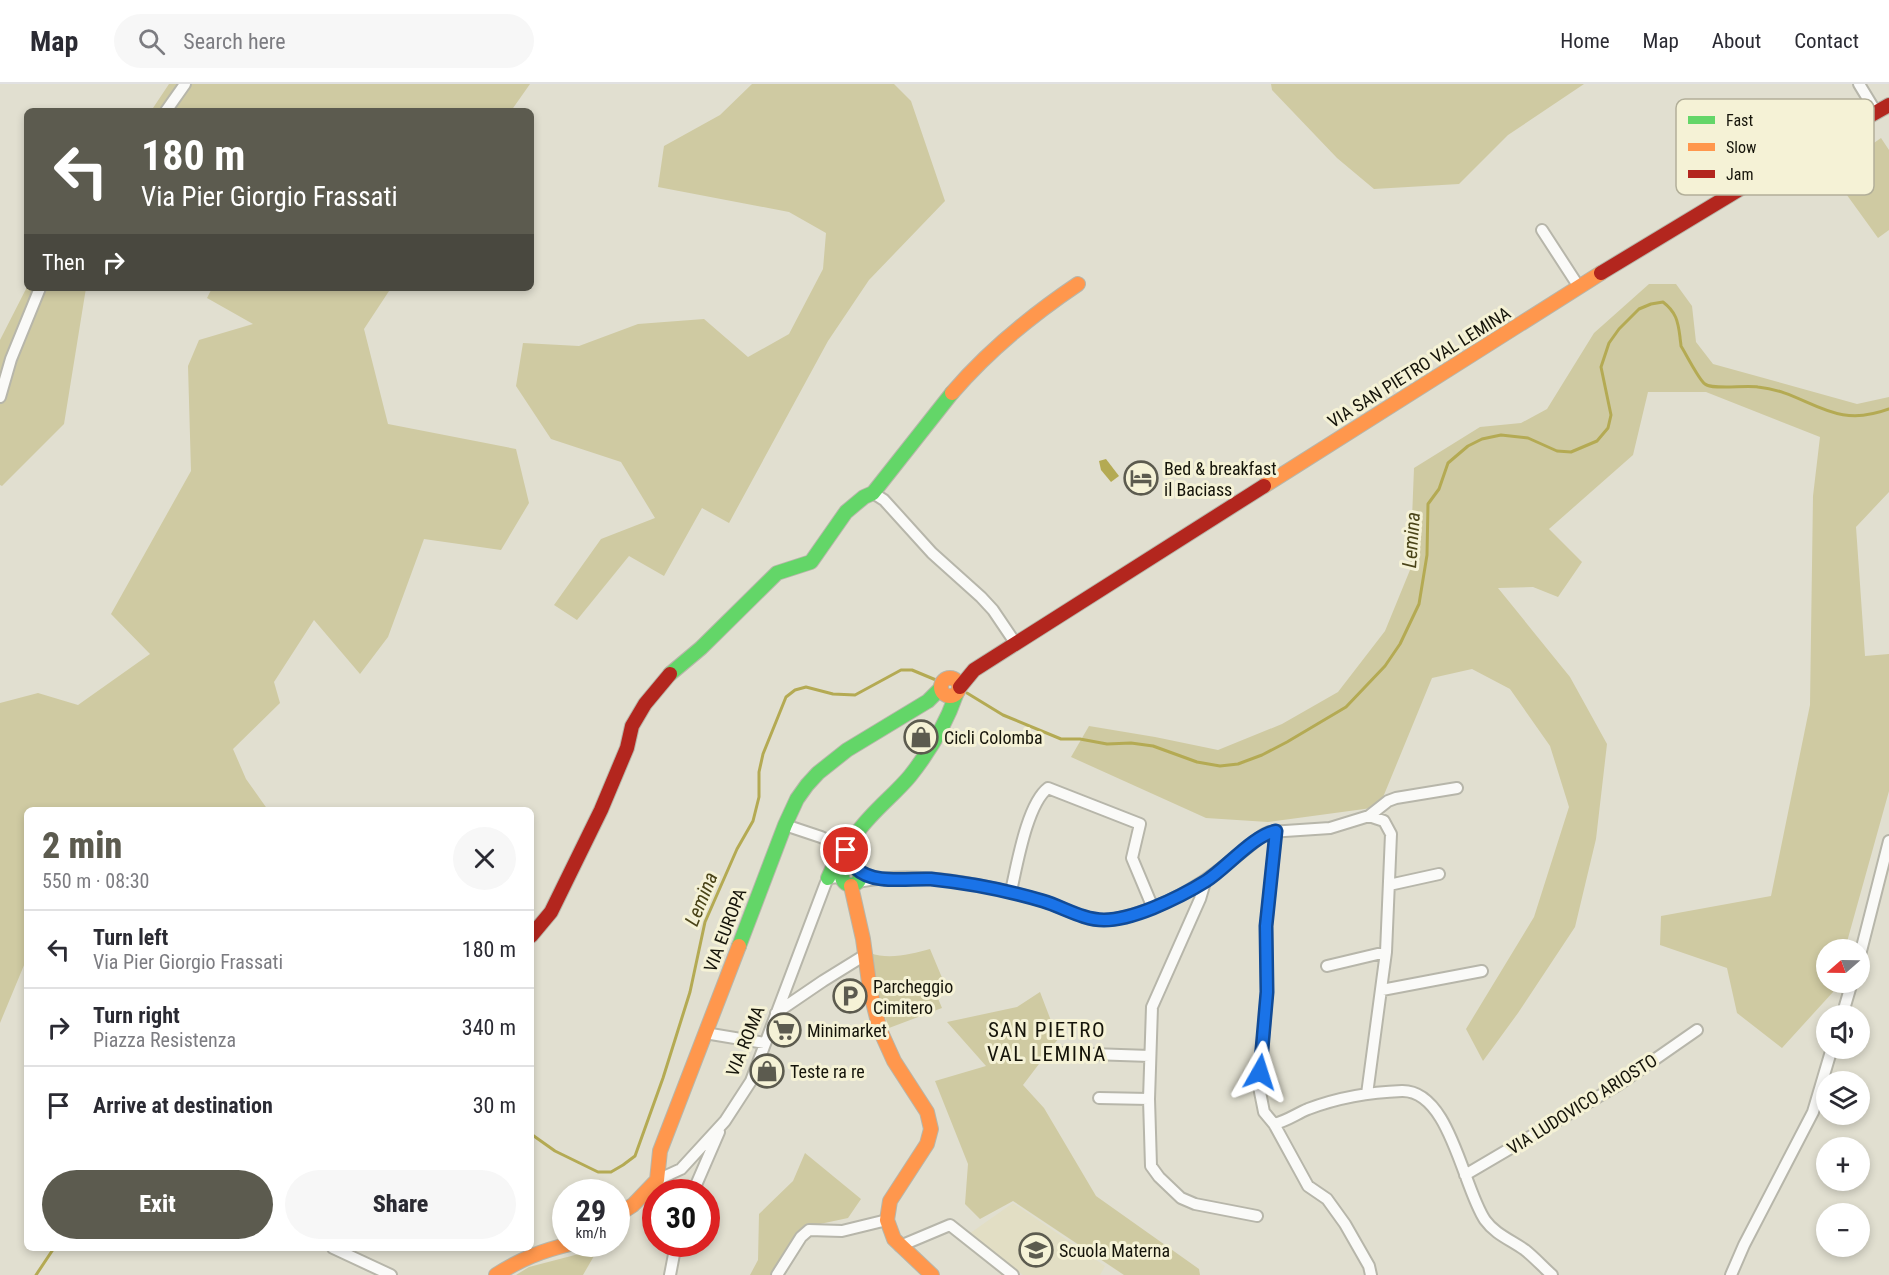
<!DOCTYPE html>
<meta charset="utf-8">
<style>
:root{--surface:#fff;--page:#f7f7f7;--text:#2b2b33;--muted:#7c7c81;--line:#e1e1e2;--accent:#5c5b4f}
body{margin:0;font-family:"Roboto Condensed",sans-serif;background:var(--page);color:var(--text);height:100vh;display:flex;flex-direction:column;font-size:22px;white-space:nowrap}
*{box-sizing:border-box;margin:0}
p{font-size:20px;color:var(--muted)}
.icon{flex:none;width:33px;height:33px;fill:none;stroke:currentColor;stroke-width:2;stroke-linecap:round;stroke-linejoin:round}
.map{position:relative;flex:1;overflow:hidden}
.details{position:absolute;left:24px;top:723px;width:510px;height:444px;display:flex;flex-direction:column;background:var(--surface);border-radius:9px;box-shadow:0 3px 9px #0003}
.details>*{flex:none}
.top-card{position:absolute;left:24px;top:24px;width:510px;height:183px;border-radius:9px;box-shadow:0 3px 9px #0003;background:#5c5b4f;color:#fff;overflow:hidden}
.needle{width:39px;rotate:250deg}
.buttons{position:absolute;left:1816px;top:855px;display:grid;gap:12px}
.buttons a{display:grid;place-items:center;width:54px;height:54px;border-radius:50%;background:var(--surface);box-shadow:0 3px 9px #0003;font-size:30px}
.speed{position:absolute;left:552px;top:1095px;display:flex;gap:12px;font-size:30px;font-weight:700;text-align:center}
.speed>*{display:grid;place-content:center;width:78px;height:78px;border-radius:50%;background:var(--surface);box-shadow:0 3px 9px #0003;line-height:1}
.speed small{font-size:15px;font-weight:400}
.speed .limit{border:9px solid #d22;background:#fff;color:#111}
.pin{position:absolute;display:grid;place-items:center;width:51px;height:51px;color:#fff;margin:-26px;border:3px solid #fff;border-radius:50%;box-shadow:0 2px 6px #0007}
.me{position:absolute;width:66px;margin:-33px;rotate:6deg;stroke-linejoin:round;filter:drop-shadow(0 0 4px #0008)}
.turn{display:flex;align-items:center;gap:21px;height:126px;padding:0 18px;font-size:27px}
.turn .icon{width:78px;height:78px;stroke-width:2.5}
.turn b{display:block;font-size:42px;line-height:51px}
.then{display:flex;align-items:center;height:57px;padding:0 18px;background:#0003;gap:12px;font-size:22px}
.round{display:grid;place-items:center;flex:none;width:63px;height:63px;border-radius:32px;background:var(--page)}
.summary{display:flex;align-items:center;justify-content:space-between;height:102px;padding:0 18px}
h1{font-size:36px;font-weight:800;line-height:45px;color:var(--accent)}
.primary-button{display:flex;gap:12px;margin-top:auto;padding:12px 18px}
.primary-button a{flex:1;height:69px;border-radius:36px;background:var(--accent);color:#fff;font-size:24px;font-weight:800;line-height:69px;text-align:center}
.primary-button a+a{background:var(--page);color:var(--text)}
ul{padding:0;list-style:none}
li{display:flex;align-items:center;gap:18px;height:78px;padding:0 18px;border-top:2px solid var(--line)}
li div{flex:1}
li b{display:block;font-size:22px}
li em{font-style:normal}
header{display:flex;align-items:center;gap:36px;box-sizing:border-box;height:84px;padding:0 30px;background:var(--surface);border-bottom:2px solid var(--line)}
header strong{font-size:28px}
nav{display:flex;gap:33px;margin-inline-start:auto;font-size:21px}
.search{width:420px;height:54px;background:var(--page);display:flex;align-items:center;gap:15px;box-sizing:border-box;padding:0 21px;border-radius:33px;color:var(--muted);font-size:22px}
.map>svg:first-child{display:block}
</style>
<header>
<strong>Map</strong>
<div class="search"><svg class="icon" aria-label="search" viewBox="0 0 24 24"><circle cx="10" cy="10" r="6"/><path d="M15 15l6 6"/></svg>Search here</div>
<nav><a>Home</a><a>Map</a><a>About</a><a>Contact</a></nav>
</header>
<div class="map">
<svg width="1889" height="1191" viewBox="0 0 1889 1191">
<rect width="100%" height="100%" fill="#e1dfd0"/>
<!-- built -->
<path fill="#e2dec4" d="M 1013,1119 L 1105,1182 L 1100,1191 L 1023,1191 L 969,1150 Z"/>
<!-- green -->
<path fill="#cfcaa2" d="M 169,0 L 530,0 L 511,27 L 151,27 Z
M 752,0 L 894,0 L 911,17 L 945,117 L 869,196 L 828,257 L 729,439 L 702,424 L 664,492 L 629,472 L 577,536 L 554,521 L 601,455 L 655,434 L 621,378 L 551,355 L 516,302 L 523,259 L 579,262 L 638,240 L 704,235 L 748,273 L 789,250 L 823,185 L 826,149 L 789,128 L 658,103 L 664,62 L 720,31 Z
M 1271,0 L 1584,0 L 1508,51 L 1459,100 L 1374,105 L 1337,74 L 1272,6 Z
M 1881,54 L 1889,66 L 1889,146 L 1878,154 L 1831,89 Z
M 1649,200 L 1676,200 L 1692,222 L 1696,258 L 1713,280 L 1857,320 L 1889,313 L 1889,408 L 1856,443 L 1865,572 L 1889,570 L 1889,707 L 1845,865 L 1827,866 L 1827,898 L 1836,899 L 1833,908 L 1782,964 L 1737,929 L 1727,884 L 1660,861 L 1661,832 L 1771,812 L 1810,621 L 1813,412 L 1820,353 L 1706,308 L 1648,308 L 1633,371 L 1549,445 L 1582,478 L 1558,513 L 1533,503 L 1498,504 L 1570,593 L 1607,660 L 1596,755 L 1575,843 L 1518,929 L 1483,977 L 1466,945 L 1534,833 L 1569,723 L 1550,662 L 1510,605 L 1472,585 L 1432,594 L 1379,723 L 1268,738 L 1206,734 L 1071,673 L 1089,642 L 1155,653 L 1218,666 L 1282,640 L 1338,608 L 1385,547 L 1410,486 L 1414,384 L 1480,343 L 1521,339 L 1547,325 L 1594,249 Z
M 27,203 L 86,204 L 64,340 L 2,402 L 0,401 L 0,256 Z
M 212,204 L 391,204 L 364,245 L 388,340 L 516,365 L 529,419 L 501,466 L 424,455 L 388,553 L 360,590 L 314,536 L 274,598 L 280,619 L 233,665 L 246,695 L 268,726 L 27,726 L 27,874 L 0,939 L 0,619 L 38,609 L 78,621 L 150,570 L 111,530 L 191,387 L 188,282 L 199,256 L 253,240 L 207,214 Z
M 930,865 L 948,908 L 937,912 L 942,924 L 889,944 L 872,896 L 876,894 L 870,869 C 889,876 912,870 930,865 Z
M 1040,908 L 1058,955 L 1023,1001 L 1044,1024 L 1096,1112 L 1199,1185 L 1200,1191 L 1124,1191 L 1013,1117 L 980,1135 L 965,1120 L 968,1080 L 935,997 L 986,982 L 947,938 L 1017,923 Z
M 872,940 L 876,952 L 847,952 L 845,943 Z
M 805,1069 L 861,1115 L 848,1134 L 801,1144 L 771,1191 L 750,1191 L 758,1176 L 759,1130 L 793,1097 Z
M 598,1165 L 583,1191 L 516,1191 L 529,1183 Z"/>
<!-- water -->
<path fill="#b4aa53" d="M 1106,375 L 1119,392 L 1111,398 L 1101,386 L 1099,377 Z"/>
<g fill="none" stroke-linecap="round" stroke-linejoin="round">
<!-- stream -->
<path stroke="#b4aa53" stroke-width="3" d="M 967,609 L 1003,631 L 1061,655 L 1080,655 L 1107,660 L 1131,659 L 1153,662 L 1197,678 L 1220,682 L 1238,680 L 1262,671 L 1287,658 L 1346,623 L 1385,582 L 1400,560 L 1419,520 L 1427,471 L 1428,420 L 1439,405 L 1448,379 L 1468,362 L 1482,355 L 1501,351 L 1528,354 L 1557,367 L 1571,368 L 1597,357 L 1608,344 L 1611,331 L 1601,283 L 1609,259 L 1619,245 L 1639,225 L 1651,220 L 1663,218 C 1676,228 1678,237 1680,253 C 1680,255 1681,260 1681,262 C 1686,270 1699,296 1705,300 C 1712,306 1745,301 1758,303 C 1809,308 1830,347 1889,325
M 531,1050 L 555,1067 L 598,1088 L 611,1088 L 623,1081 L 635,1072 L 663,994 L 690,908 L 705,838 L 737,765 L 753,737 L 759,713 L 759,688 L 763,670 L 786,613 L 795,606 L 806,603 L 833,610 L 855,611 L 901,586 L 912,586 L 936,596
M 36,1191 L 54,1164"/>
<defs>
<path id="street" d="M 1859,0 L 1876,28
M 166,27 L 185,0
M 1542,146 L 1579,203
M 0,313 L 11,275 L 40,204
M 873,409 L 884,416 L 932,469 L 981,513 L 993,526 L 1016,560
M 1369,732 L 1388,717 L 1396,714 L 1457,704
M 785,741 L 821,753 L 846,766
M 1276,747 L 1266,842 L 1267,908 L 1259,1003 L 1264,1028 L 1274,1040 C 1287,1037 1296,1030 1308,1025 C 1337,1014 1372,1008 1402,1007 C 1450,1006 1463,1104 1485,1136 C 1495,1150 1511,1156 1525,1166 C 1535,1174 1543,1183 1552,1191
M 858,798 C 918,786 985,800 1043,817 C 1063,823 1083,836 1104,836 C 1115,836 1125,833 1135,830 C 1187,814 1222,785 1263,751 L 1269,748 L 1330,744 L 1369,732 L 1384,737 L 1391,750 L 1386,868 L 1367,1010
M 1205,798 L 1200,815 L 1152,923 L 1149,1015 L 1151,1082 L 1159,1093 L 1181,1114 L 1195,1120 L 1257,1132
M 1389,801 L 1439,790
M 1011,807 C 1017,781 1027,720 1048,704 L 1140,740 L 1132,774 L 1153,824
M 1860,871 L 1889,757
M 1327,882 L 1386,868
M 1382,906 L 1482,887
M 776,929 L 823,897 L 865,871
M 1842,932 L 1852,898
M 705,949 L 765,959
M 1062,969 L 1150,972
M 1099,1014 L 1149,1015
M 1274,1040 L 1308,1102 L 1327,1115 L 1345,1140 L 1369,1182 L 1371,1191
M 1465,1091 L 1618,1001 L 1697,946
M 657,1096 L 681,1085 L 725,1037 L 751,997 L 825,801 L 828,794 L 841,793
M 693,1108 L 719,1048
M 900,1162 L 950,1141 L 1013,1191
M 333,1164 L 391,1191
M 670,1191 L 676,1160
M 777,1191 L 801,1153 L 809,1146 L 842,1147 L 887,1136
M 1731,1191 L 1744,1161 L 1813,1028 L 1832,964"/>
<path id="fast" d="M 670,590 L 701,564 L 777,489 L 811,478 L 846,428 L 864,413 L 873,409 L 952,309
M842 792a9 9 0 1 1 18 0a9 9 0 1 1-18 0Z
M 844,785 C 845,746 887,720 910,692 C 929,668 946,640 956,611
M 828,794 L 837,774 L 846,766
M 739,862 L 785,741 L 797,715 L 807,701 L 818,689 L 847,666 L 928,617 L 941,604"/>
<path id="slow" d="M 952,309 C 988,267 1032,231 1078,200
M 1264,402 L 1601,189
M941 603a9 9 0 1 1 18 0a9 9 0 1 1-18 0Z
M 851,802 L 863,855 L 870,906 L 880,946 L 894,977 L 927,1028 L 931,1045 L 927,1060 L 890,1117 L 887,1136 L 894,1155 L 932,1191
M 616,1132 L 633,1121 L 657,1096 L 660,1067 L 739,862
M 496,1191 C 521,1175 541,1167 570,1160"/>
<path id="jam" d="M 1601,189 L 1740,105 L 1889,21
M 960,603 L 974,586 L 1264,402
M 531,852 L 551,828 L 601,726 L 627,664 L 632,642 L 645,620 L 670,590"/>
</defs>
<!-- street casing -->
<use href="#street" stroke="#b7b6aa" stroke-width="14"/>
<!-- fast casing -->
<use href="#fast" stroke="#b7b6aa" stroke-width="16"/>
<!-- slow casing -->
<use href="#slow" stroke="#b7b6aa" stroke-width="16"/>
<!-- jam casing -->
<use href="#jam" stroke="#b7b6aa" stroke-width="16"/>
<!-- street -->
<use href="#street" stroke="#fafaf8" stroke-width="10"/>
<!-- fast -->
<use href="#fast" stroke="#63d668" stroke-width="14"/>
<!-- slow -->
<use href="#slow" stroke="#ff974d" stroke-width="14"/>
<!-- jam -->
<use href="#jam" stroke="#b3261e" stroke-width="14"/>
</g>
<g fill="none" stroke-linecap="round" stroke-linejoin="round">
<defs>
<path id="route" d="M 846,766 L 853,758 L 856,784 C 872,801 909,794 931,795 C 969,799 1006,806 1043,817 C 1063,823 1083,836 1104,836 C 1120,836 1138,830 1153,824 C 1170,817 1190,807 1206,797 C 1225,785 1255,750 1276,747 L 1266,842 L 1267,908 L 1260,988"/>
</defs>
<!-- route casing -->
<use href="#route" stroke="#114b97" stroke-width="15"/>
<!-- route -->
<use href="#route" stroke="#1a73e8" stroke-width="10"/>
</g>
<!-- icons -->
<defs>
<symbol id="hotel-ring" viewBox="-11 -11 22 22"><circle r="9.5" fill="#f5f2d6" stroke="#5c5b4f" stroke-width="1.5"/><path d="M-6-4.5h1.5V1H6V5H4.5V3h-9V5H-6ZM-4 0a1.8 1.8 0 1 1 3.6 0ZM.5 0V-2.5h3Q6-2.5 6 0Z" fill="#5c5b4f"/></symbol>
<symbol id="shop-ring" viewBox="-11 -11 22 22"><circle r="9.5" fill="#f5f2d6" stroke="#5c5b4f" stroke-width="1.5"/><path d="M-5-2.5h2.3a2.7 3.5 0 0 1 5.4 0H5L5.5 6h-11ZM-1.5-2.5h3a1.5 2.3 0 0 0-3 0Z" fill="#5c5b4f"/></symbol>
<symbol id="parking-ring" viewBox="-11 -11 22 22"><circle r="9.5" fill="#f5f2d6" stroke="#5c5b4f" stroke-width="1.5"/><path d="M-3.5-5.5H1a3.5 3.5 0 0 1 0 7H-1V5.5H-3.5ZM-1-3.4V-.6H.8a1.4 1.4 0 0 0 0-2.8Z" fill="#5c5b4f"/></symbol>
<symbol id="supermarket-ring" viewBox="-11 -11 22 22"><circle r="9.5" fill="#f5f2d6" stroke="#5c5b4f" stroke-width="1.5"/><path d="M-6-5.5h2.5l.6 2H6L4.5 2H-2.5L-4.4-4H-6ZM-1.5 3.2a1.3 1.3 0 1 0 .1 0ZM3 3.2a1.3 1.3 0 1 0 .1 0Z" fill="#5c5b4f"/></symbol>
<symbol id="school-ring" viewBox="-11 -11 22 22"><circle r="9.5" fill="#f5f2d6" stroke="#5c5b4f" stroke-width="1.5"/><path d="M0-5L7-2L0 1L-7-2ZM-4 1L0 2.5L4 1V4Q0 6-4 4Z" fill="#5c5b4f"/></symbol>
</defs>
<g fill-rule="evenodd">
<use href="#hotel-ring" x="1122" y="375" width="38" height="38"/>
<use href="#shop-ring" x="902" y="634" width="38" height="38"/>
<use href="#parking-ring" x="831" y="893" width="38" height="38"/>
<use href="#supermarket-ring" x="765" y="927" width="38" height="38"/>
<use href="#shop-ring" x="748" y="968" width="38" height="38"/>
<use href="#school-ring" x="1017" y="1147" width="38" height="38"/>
</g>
<g text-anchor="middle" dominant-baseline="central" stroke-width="6" stroke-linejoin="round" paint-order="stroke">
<!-- street labels -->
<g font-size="18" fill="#15140a" stroke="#f5f2d6">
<text transform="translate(1419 283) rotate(-32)">VIA SAN PIETRO VAL LEMINA</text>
<text transform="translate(725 846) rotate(-69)">VIA EUROPA</text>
<text transform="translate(745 957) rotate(-68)">VIA ROMA</text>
<text transform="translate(1582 1020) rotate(-32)">VIA LUDOVICO ARIOSTO</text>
</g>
<!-- poi labels -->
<g font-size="18" fill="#15140a" stroke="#f5f2d6" text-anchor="start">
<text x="1164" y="384">Bed &amp; breakfast<tspan x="1164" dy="21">il Baciass</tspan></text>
<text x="944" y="653">Cicli Colomba</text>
<text x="873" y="902">Parcheggio<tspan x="873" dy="21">Cimitero</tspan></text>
<text x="807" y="946">Minimarket</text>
<text x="790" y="987">Teste ra re</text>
<text x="1059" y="1166">Scuola Materna</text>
</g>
<!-- water labels -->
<g font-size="20" font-style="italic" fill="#4a4418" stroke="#f5f2d6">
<text transform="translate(1411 456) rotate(-86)">Lemina</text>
<text transform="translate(701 815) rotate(-68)">Lemina</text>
</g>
<!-- quarter labels -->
<g font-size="21" letter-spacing="1.5" fill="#15140a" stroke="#f5f2d6">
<text x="1047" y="946">SAN PIETRO<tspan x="1047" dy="24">VAL LEMINA</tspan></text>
</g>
</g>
<!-- legend -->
<rect x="1676" y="15" width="198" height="96" rx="9" fill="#f5f2d6" stroke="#b2af99" stroke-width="1.5"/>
<rect x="1688" y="32" width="27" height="8" fill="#63d668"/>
<rect x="1688" y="59" width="27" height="8" fill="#ff974d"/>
<rect x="1688" y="86" width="27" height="8" fill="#b3261e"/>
<g font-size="16" fill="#15140a">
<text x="1726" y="42">Fast</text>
<text x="1726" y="69">Slow</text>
<text x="1726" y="96">Jam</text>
</g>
</svg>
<div class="buttons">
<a><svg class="needle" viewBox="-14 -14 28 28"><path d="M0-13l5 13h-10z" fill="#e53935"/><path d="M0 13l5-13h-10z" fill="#7c7c81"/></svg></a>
<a><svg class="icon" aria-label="sound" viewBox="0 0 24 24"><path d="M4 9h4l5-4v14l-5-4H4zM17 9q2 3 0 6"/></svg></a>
<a><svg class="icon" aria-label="layers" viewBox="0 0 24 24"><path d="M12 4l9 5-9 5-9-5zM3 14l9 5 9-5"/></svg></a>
<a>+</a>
<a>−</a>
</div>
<div class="speed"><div>29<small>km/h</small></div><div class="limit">30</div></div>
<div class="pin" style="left:846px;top:766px;background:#d93025"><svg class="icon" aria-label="arrive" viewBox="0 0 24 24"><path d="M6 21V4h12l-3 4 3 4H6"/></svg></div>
<svg class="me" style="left:1260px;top:988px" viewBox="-20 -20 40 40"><path d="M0-17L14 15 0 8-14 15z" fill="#1a73e8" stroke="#fff" stroke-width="4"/></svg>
<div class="top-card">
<div class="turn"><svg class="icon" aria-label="left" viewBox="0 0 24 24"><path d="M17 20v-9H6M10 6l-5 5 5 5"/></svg><div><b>180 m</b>Via Pier Giorgio Frassati</div></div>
<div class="then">Then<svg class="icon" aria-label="right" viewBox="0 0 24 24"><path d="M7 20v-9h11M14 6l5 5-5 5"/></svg></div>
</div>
<section class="details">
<div class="summary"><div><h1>2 min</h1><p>550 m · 08:30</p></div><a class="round"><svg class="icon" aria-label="close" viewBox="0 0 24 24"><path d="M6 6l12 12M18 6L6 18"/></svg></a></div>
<ul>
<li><svg class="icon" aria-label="left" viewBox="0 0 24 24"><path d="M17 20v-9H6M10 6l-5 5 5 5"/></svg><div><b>Turn left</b><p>Via Pier Giorgio Frassati</p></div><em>180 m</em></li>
<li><svg class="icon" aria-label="right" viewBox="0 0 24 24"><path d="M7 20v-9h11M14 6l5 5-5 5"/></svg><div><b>Turn right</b><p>Piazza Resistenza</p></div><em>340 m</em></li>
<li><svg class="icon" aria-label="arrive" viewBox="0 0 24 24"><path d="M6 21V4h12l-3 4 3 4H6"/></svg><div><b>Arrive at destination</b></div><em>30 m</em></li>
</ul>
<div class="primary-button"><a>Exit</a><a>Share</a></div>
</section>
</div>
